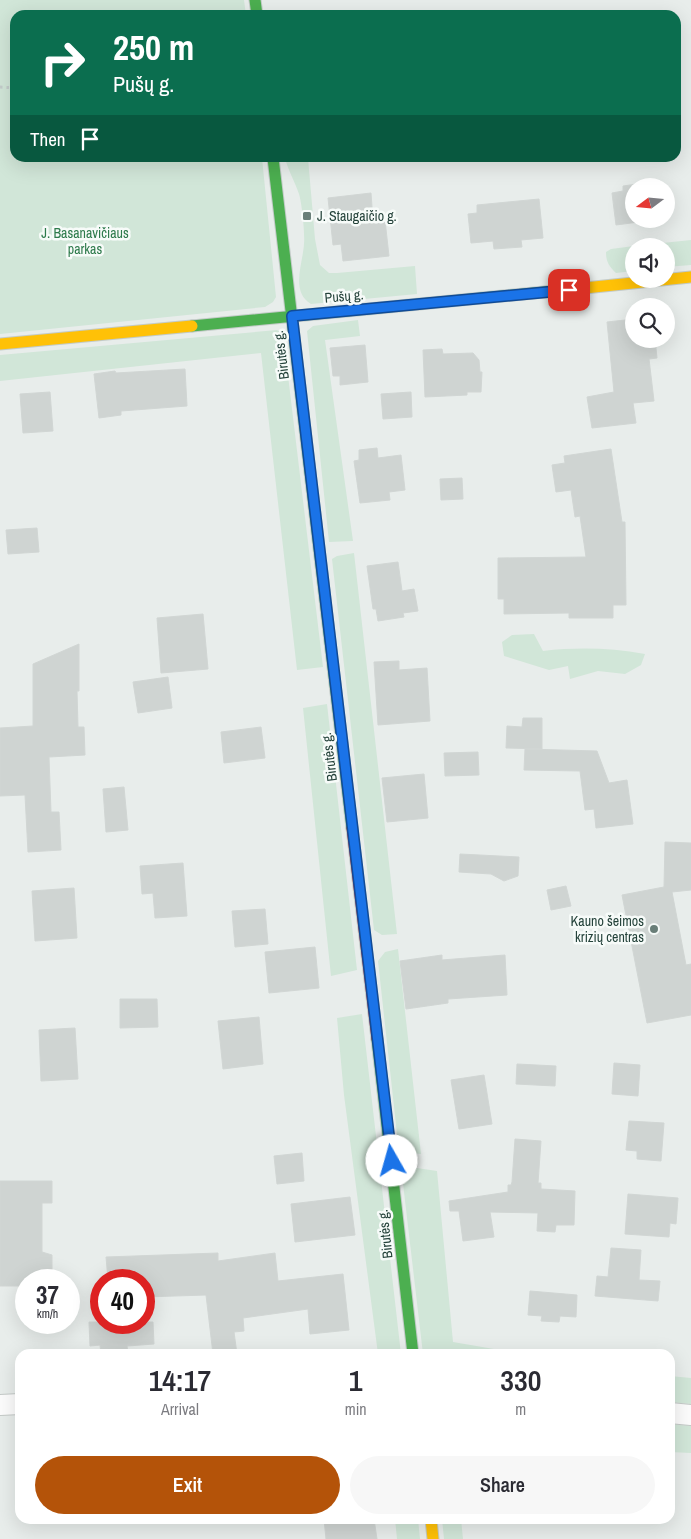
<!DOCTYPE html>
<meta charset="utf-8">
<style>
:root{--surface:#fff;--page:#f7f7f7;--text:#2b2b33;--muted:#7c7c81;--accent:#b45309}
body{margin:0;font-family:"Archivo Narrow",sans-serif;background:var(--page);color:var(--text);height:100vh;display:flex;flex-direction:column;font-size:19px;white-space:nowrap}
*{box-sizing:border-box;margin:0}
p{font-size:16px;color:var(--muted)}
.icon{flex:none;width:28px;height:28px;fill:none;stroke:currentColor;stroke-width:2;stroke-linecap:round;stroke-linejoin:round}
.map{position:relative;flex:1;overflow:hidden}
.side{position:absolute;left:15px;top:1349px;width:660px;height:175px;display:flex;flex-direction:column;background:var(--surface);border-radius:15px;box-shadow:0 5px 20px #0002}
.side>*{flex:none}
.hud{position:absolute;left:10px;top:10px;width:671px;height:152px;border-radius:15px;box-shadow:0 5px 20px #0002;background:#0b6e4f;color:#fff;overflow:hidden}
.needle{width:32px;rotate:254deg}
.controls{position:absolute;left:625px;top:178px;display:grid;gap:10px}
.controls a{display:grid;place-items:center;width:50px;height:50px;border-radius:50%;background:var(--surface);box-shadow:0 5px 20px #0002;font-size:25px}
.speed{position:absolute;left:15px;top:1269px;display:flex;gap:10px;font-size:25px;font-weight:700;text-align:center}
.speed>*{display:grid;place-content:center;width:65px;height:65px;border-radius:50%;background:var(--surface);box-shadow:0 5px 20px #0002;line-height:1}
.speed small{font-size:12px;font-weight:400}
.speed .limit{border:8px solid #d22;background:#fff;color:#111}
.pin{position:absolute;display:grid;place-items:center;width:42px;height:42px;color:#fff;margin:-21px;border-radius:10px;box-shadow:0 2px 8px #0006}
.me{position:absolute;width:55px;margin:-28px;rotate:353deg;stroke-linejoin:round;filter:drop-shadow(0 0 4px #0008)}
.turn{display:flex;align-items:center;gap:18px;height:105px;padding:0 20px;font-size:22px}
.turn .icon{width:65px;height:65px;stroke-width:2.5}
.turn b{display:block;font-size:35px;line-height:42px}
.then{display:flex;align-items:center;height:48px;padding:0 20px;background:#0003;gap:10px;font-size:19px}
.eta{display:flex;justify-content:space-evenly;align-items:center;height:85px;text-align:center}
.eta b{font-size:30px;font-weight:600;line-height:35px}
.action{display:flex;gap:10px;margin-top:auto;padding:10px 20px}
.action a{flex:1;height:58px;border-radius:30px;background:var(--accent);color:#fff;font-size:20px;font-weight:600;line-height:58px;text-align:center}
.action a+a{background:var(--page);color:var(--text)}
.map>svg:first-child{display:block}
</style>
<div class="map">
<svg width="691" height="1539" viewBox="0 0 691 1539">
<rect width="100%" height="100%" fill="#e8edeb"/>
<!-- green -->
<path fill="#d1e6d8" d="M 0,0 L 244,0 L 246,15 L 15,15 L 15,158 L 262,158 L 276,297 L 273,302 L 265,307 L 0,334 Z
M 285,158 L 308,158 L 315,239 L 320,265 L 329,273 L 337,273 L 415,266 L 417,294 L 311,304 C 290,292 303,263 304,244 C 305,233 302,204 299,194 C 295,182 288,170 285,158 Z
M 691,240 L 691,265 L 666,267 L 666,246 L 634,246 Z
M 634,246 L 634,271 L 616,273 C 609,266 606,262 606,252 L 611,249 Z
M 358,320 L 360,336 L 325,340 L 353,541 L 329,542 L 307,331 L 313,326 Z
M 277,330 L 283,334 L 323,667 L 297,670 L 261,353 L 0,381 L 0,355 Z
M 354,553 L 397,934 L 382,935 L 374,930 L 332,559 L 337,556 Z
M 534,634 L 543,651 C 578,647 611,648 645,654 L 641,665 L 625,674 L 598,671 L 570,679 L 568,666 L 549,670 L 504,656 L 502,642 L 512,635 Z
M 327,704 L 357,970 L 331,976 L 303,708 Z
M 398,949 L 421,1154 L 399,1152 L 378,961 L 385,952 Z
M 362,1014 L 401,1354 L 378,1354 L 344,1095 L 337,1018 Z
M 417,1168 L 437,1171 L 453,1342 L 524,1354 L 423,1354 L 402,1175 Z
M 670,1376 L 691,1378 L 691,1404 L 670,1402 Z
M 670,1424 L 691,1426 L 691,1453 L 670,1452 Z
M 395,1519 L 418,1519 L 420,1539 L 397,1539 Z
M 442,1519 L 461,1519 L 463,1539 L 444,1539 Z"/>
<!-- building -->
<path fill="#cfd4d2" stroke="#d1d6d4" d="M 661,181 L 661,186 L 634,186 L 634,219 L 661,219 L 616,225 L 612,193 L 623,191 L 623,186 Z
M 371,193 L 373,221 L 385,220 L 389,256 L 343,261 L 341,244 L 333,245 L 328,198 Z
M 539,199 L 543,238 L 521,240 L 522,247 L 494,249 L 493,241 L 471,243 L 468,214 L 477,213 L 477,205 Z
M 634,319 L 634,339 L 655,339 L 657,358 L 649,359 L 654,401 L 633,403 L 636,423 L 592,428 L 587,397 L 614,392 L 607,322 Z
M 365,345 L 368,382 L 340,385 L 340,376 L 333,376 L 330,348 Z
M 442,349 L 443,354 L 473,353 L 479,360 L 480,372 L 482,372 L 481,392 L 467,392 L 467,395 L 425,397 L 423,350 Z
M 185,369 L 187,406 L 121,411 L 121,415 L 99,418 L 94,374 L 115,371 L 116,373 Z
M 50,392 L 53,431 L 23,433 L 20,394 Z
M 411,392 L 412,417 L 383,419 L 381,394 Z
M 377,448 L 378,458 L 401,455 L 405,490 L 389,492 L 390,500 L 360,503 L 354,461 L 359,460 L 359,450 Z
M 611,449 L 622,522 L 625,522 L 626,605 L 613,605 L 613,618 L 569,618 L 569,613 L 504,614 L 504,599 L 498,599 L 498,558 L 586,557 L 580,516 L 575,517 L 571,490 L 556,492 L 552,465 L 565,463 L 564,456 Z
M 462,478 L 463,499 L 441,500 L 440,479 Z
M 37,528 L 39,552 L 8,554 L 6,530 Z
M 398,562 L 402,591 L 414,589 L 418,611 L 403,613 L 404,617 L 378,621 L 376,609 L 373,609 L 367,566 Z
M 203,614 L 208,669 L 161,673 L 157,618 Z
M 79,644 L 79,691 L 77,691 L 78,727 L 84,727 L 85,755 L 49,757 L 51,812 L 59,812 L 61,850 L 28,852 L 25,795 L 0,796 L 0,728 L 33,726 L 33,664 Z
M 399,661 L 399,670 L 427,668 L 430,721 L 378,725 L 374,662 Z
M 168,677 L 172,708 L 138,713 L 133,682 Z
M 523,718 L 542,718 L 542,749 L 506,748 L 507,726 L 522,727 Z
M 261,727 L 265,758 L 224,763 L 221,732 Z
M 525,749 L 597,751 L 609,783 L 627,780 L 633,824 L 596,828 L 594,809 L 585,810 L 580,771 L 524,770 Z
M 478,752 L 479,775 L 445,776 L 444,753 Z
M 424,774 L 428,818 L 387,822 L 382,778 Z
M 124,787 L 128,830 L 106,832 L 103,789 Z
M 665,842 L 691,843 L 691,890 L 672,892 L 686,965 L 691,964 L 691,1015 L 647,1023 L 622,895 L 664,887 Z
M 460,854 L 519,857 L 518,876 L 504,881 L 491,874 L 459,872 Z
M 183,863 L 187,916 L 155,918 L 153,893 L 142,894 L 140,866 Z
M 566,886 L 571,906 L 551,910 L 547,890 Z
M 74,888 L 77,938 L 35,941 L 32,891 Z
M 265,909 L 268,944 L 235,947 L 232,911 Z
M 315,947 L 319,988 L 269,993 L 265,952 Z
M 442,955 L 442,960 L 505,955 L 507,995 L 448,999 L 448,1003 L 406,1009 L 400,961 Z
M 120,999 L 157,999 L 158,1027 L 120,1028 Z
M 259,1017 L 263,1064 L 223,1069 L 218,1021 Z
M 75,1028 L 78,1079 L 41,1081 L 39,1030 Z
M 614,1063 L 640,1065 L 638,1096 L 612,1094 Z
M 517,1064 L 556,1066 L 555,1086 L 516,1084 Z
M 484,1075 L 492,1124 L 459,1129 L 451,1080 Z
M 629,1121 L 664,1123 L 661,1161 L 637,1159 L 637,1151 L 626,1150 Z
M 515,1139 L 541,1141 L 538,1183 L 541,1183 L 541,1189 L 575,1191 L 574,1225 L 556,1225 L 555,1232 L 537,1231 L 538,1213 L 490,1212 L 494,1237 L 463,1241 L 459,1211 L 450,1211 L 449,1201 L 508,1192 L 508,1185 L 511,1185 L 512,1182 Z
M 302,1153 L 304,1181 L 277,1184 L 274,1156 Z
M 0,1181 L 52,1181 L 52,1203 L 42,1203 L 42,1252 L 52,1255 L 52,1280 L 26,1280 L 26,1286 L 0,1286 Z
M 628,1194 L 678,1198 L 676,1224 L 670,1223 L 669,1237 L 625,1234 Z
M 350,1197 L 355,1235 L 295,1242 L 291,1204 Z
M 611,1248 L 641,1250 L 639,1280 L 660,1281 L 658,1301 L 595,1296 L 597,1276 L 608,1277 Z
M 218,1253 L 218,1261 L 275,1253 L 278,1281 L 343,1274 L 349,1330 L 310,1334 L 308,1309 L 243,1318 L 244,1331 L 234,1332 L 237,1354 L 213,1354 L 206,1295 L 144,1297 L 144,1280 L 108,1280 L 106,1257 Z
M 530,1291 L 577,1295 L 576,1317 L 560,1316 L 559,1322 L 541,1321 L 542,1316 L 528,1315 Z
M 89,1322 L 153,1322 L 154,1344 L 127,1346 L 128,1354 L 101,1354 L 100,1345 L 90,1346 Z
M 324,1519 L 374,1519 L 377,1539 L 326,1539 Z"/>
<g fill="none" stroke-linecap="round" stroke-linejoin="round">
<defs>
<path id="street" d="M 0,1405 L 20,1404
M 670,1413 L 691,1415"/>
<path id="fast" d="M 255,0 L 257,15
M 273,158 L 352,828
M 192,326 L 575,289
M 377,1039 L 413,1354"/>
<path id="slow" d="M 575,289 L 691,277
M 0,344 L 192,326
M 431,1519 L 433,1539"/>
<path id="jam" d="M 352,828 L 377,1039"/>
</defs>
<!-- street casing -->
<use href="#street" stroke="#c5cac8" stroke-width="22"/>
<!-- fast casing -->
<use href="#fast" stroke="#c3cbc8" stroke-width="13"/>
<!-- slow casing -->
<use href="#slow" stroke="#c3cbc8" stroke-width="13"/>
<!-- jam casing -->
<use href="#jam" stroke="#c3cbc8" stroke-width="13"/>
<!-- path -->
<path stroke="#c3ccca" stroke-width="3" stroke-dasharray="2.5 4" stroke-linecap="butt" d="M 0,87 L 15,88"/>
<!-- street -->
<use href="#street" stroke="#fcfcfc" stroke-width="20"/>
<!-- fast -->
<use href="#fast" stroke="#4caf50" stroke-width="11"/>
<!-- slow -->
<use href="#slow" stroke="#ffc107" stroke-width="11"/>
<!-- jam -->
<use href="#jam" stroke="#c62828" stroke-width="11"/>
</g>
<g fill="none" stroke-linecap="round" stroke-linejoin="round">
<defs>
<path id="route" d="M 392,1161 L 292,316 L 569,290"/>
</defs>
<!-- route casing -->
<use href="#route" stroke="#114b97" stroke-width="12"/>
<!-- route -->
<use href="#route" stroke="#1a73e8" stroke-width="9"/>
</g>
<!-- markers -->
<g fill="#697e78" stroke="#f7fbf9" stroke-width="2">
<rect x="302" y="211" width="10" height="10" rx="2.5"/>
<circle cx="654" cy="929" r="5"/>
</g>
<g text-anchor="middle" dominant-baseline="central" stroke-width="5" stroke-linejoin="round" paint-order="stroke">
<!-- poi labels -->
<g font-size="14" fill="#24423a" stroke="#f7fbf9" text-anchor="start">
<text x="317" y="216">J. Staugaičio g.</text>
<text x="644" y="921" text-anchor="end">Kauno šeimos<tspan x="644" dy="16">krizių centras</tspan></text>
</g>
<!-- park labels -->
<g font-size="14" fill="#2d7a4b" stroke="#f7fbf9">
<text x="85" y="233">J. Basanavičiaus<tspan x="85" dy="16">parkas</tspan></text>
</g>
<!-- street labels -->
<g font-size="14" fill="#24423a" stroke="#f7fbf9">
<text transform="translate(344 296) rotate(-5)">Pušų g.</text>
<text transform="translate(281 355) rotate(-97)">Birutės g.</text>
<text transform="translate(329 757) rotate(-97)">Birutės g.</text>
<text transform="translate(385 1234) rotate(-96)">Birutės g.</text>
</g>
</g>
</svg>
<div class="controls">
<a><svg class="needle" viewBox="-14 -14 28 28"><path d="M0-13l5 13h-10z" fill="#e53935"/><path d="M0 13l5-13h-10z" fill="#7c7c81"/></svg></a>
<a><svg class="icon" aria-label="sound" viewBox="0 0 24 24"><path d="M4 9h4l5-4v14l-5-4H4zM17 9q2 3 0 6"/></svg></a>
<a><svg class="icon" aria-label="search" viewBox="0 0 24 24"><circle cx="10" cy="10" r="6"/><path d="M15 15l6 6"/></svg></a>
</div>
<div class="speed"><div>37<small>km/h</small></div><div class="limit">40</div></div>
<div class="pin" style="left:569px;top:290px;background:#d93025"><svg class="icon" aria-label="arrive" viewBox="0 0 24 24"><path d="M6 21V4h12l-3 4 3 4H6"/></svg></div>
<svg class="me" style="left:392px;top:1161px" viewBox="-20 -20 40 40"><circle r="19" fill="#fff"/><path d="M0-13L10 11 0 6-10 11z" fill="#1a73e8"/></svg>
<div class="hud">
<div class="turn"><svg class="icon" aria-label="right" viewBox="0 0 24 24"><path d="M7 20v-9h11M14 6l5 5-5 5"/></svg><div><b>250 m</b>Pušų g.</div></div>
<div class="then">Then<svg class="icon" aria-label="arrive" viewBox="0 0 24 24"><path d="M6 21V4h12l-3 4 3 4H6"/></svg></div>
</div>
<section class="side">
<div class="eta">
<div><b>14:17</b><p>Arrival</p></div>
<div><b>1</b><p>min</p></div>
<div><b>330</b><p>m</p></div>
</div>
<div class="action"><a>Exit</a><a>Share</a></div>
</section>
</div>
